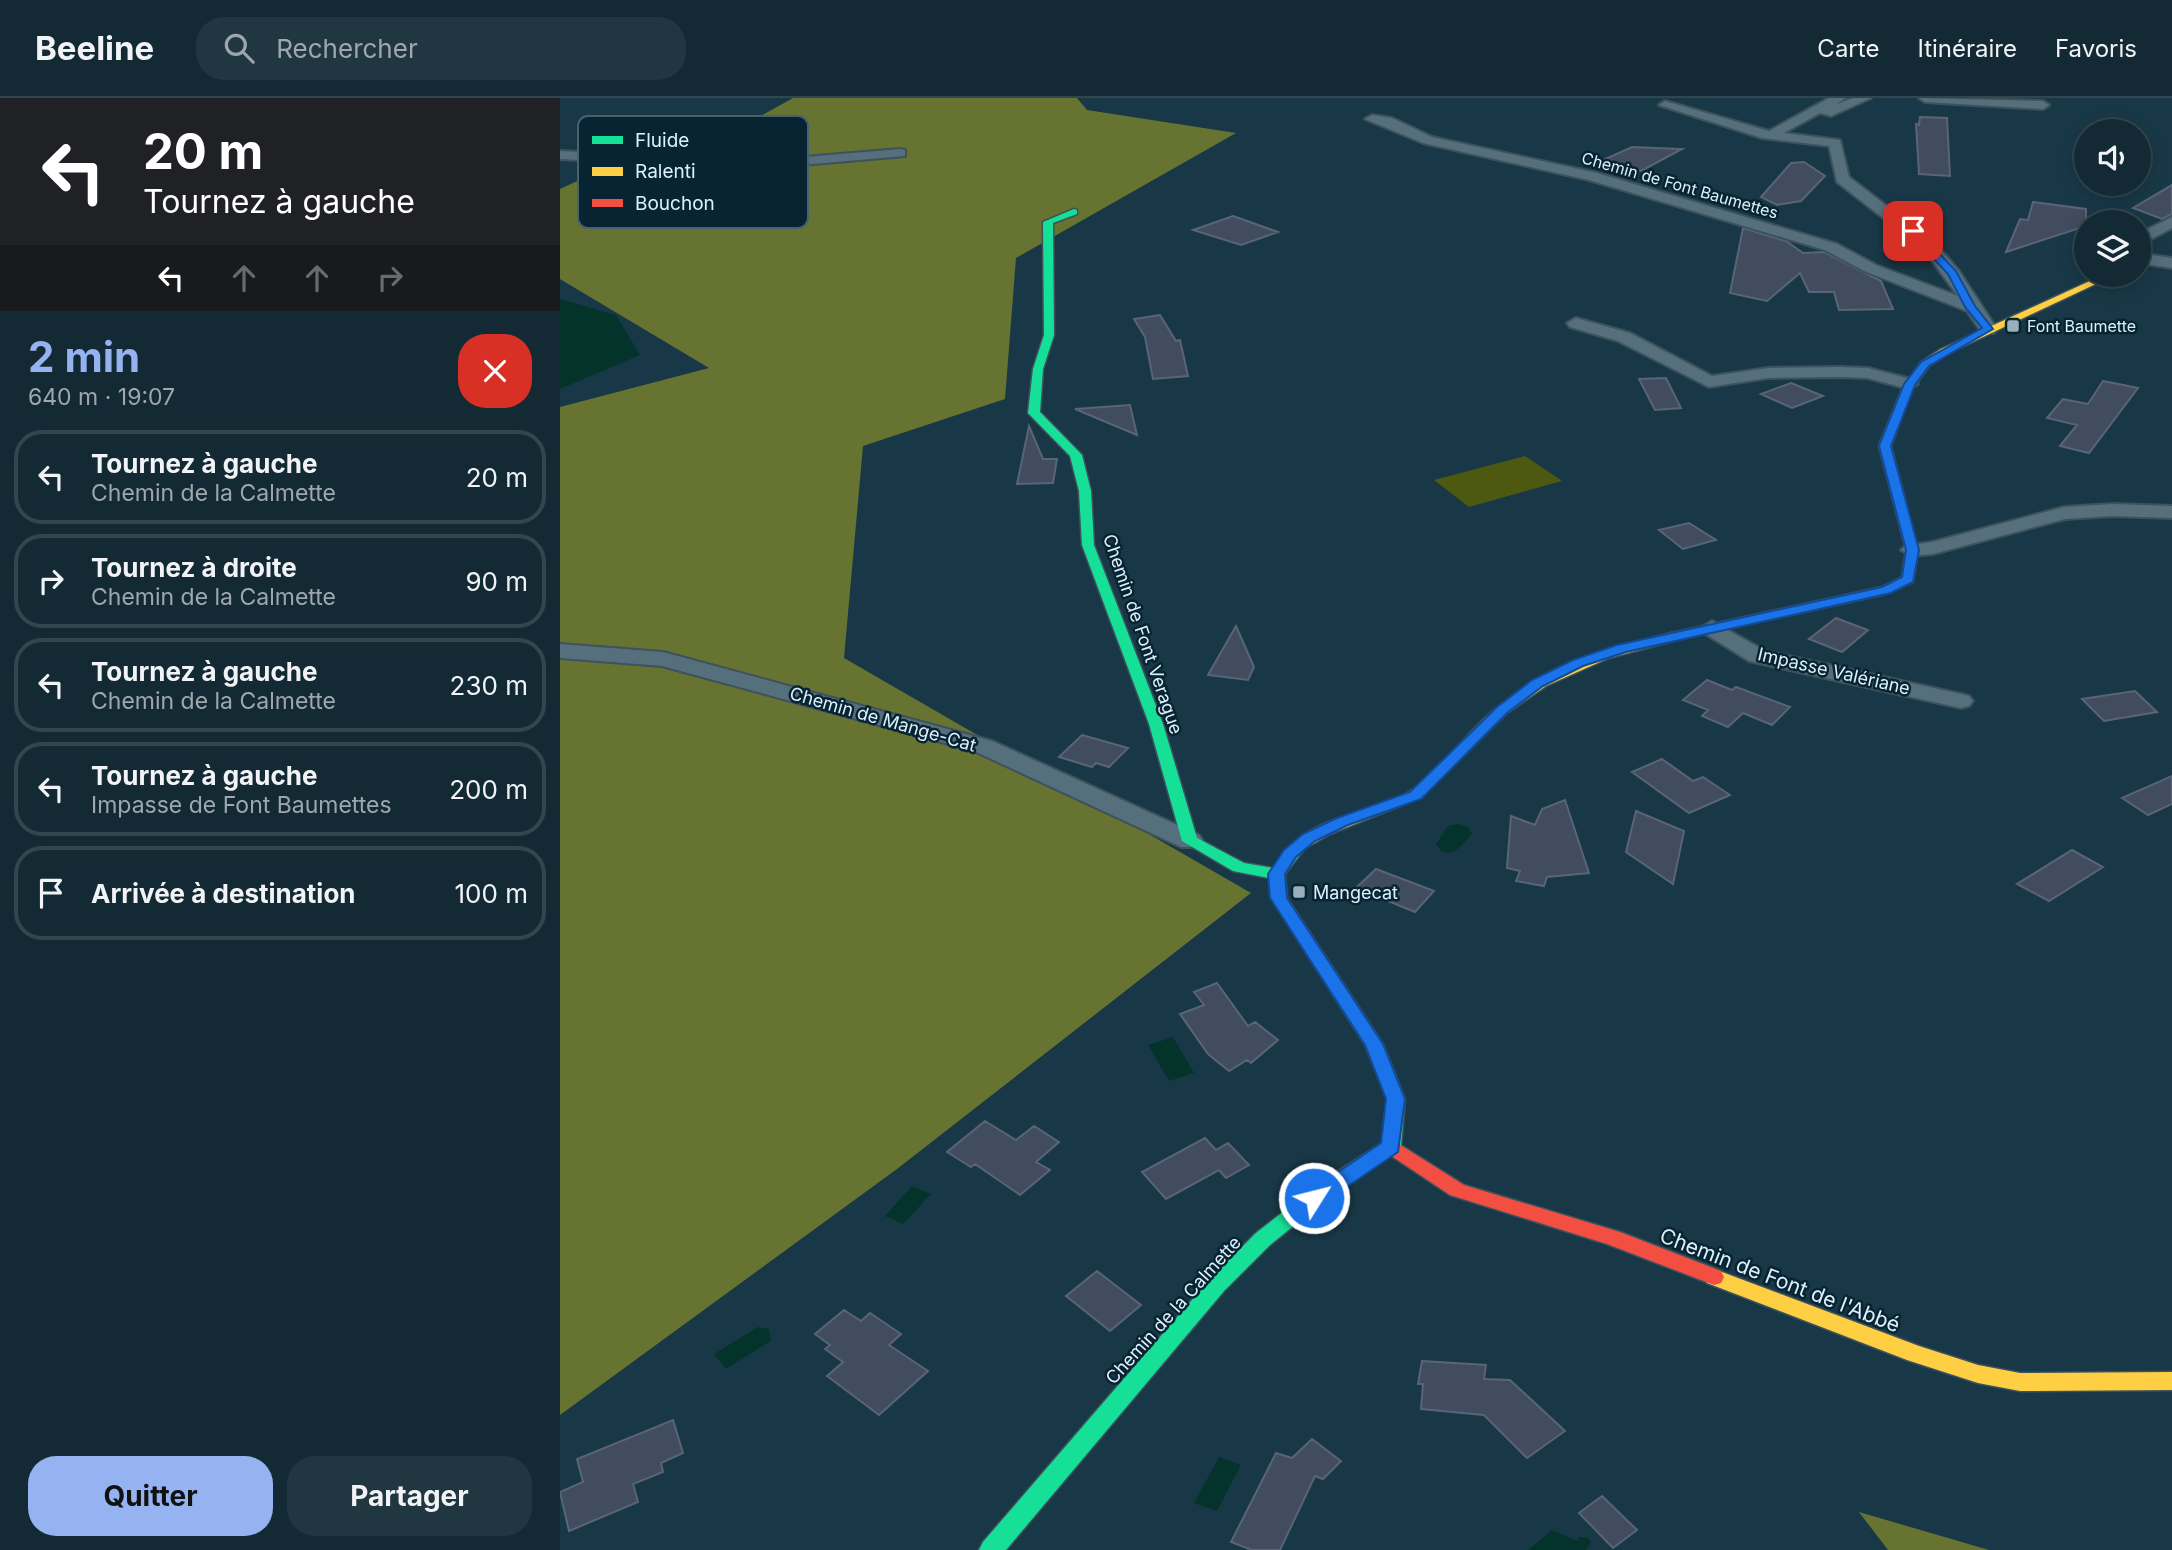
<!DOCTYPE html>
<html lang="fr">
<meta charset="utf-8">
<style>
:root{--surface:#132a35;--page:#203641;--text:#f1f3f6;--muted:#9da7ad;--line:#324650;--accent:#95b2f1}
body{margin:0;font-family:Inter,sans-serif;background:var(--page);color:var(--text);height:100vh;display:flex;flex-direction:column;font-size:26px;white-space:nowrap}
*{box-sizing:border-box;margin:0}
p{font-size:23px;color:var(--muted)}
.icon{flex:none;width:38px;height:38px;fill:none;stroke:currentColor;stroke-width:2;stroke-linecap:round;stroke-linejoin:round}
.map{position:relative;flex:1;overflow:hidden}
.drawer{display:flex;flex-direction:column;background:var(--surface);width:560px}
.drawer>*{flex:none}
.hud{background:#202124;color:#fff;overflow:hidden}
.tools{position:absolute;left:1514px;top:21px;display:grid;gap:14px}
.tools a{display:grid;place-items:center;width:77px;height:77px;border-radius:50%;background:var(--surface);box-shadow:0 4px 18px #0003,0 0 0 2px var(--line);font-size:35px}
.pin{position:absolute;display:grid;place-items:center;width:60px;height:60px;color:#fff;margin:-30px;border-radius:14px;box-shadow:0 4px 10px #0006}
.me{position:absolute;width:77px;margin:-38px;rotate:54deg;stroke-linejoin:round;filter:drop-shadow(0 0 5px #0008)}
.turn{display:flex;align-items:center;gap:24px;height:147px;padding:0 28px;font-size:32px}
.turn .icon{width:91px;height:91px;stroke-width:2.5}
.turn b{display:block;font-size:49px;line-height:60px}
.lanes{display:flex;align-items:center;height:66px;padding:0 28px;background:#0003;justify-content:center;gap:35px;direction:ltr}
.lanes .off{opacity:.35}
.round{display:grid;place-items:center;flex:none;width:74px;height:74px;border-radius:28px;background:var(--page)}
.headline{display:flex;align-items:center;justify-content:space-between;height:119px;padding:0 28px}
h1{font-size:42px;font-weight:700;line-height:52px;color:var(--accent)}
.button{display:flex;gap:14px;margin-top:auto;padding:14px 28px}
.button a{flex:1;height:80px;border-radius:28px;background:var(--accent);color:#111;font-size:28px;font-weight:700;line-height:80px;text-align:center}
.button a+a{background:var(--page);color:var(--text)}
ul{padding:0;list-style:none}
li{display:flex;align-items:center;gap:21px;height:94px;margin:0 14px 10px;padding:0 14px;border:4px solid var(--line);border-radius:28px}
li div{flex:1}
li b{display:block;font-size:26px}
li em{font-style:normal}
header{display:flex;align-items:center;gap:42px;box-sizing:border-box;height:98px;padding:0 35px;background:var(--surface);border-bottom:2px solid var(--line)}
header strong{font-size:33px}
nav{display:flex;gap:38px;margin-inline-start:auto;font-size:24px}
.search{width:490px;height:63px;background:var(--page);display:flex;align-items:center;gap:18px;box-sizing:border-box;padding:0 24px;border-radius:28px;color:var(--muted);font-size:26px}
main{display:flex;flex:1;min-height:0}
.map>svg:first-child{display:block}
</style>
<header>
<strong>Beeline</strong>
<div class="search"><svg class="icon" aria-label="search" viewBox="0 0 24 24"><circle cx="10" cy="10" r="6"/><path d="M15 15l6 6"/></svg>Rechercher</div>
<nav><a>Carte</a><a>Itinéraire</a><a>Favoris</a></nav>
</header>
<main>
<section class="drawer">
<div class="hud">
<div class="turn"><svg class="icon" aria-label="left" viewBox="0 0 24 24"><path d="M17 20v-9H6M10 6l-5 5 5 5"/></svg><div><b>20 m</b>Tournez à gauche</div></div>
<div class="lanes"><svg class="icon" aria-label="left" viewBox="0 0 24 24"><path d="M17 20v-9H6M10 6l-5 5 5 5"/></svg><svg class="icon off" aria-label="ahead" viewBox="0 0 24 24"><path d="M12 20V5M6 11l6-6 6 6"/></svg><svg class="icon off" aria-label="ahead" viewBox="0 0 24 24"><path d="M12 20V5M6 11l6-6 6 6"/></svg><svg class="icon off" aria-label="right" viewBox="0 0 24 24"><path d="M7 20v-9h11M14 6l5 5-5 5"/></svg></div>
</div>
<div class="headline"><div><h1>2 min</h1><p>640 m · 19:07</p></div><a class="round" style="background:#d93025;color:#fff"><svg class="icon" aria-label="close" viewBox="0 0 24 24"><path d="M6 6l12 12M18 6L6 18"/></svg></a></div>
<ul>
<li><svg class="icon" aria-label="left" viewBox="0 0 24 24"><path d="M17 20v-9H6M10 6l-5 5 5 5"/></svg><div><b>Tournez à gauche</b><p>Chemin de la Calmette</p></div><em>20 m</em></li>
<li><svg class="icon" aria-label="right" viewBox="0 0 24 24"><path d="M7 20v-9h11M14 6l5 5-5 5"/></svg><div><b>Tournez à droite</b><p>Chemin de la Calmette</p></div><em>90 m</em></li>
<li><svg class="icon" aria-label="left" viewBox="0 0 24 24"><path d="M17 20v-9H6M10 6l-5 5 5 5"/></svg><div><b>Tournez à gauche</b><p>Chemin de la Calmette</p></div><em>230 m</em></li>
<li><svg class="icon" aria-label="left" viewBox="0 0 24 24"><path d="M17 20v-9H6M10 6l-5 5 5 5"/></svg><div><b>Tournez à gauche</b><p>Impasse de Font Baumettes</p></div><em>200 m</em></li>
<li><svg class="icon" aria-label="arrive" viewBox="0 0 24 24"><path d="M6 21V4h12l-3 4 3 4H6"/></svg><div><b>Arrivée à destination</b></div><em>100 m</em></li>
</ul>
<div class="button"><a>Quitter</a><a>Partager</a></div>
</section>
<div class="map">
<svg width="1612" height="1452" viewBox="0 0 1612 1452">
<rect width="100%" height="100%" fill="#193847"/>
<!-- green -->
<path fill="#4d5810" d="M 965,358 L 1002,383 L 909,409 L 874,382 Z"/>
<!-- forest -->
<path fill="#677330" d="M 233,0 L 517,0 L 527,12 L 676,35 L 456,160 L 445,301 L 303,348 L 284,560 L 691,795 L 337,1071 L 0,1317 L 0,309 L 149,270 L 0,181 L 0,91 L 54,66 L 181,71 L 212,48 L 179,30 Z
M 1299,1414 L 1429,1452 L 1328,1452 Z"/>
<!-- water -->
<path fill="#04332c" d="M 0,201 L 56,217 L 80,257 L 0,291 Z
M 898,726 L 908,729 L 912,735 C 903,747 888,766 876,746 L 888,728 Z
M 613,939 L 634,975 L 609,983 L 588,947 Z
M 352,1088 L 371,1096 L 343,1126 L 325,1118 Z
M 198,1229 L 209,1231 L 211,1243 L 166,1271 L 154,1256 Z
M 659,1359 L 681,1367 L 657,1413 L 634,1405 Z
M 992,1432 L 1017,1443 L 1019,1439 L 1028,1440 L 1031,1444 L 1026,1452 L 968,1452 Z"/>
<!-- building -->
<path fill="#414c5e" stroke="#596476" stroke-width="2" d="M 1360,19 L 1387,20 L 1390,78 L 1359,76 L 1356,26 L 1359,27 Z
M 1072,49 L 1122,51 L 1081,73 L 1043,62 Z
M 1244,64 L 1265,78 L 1241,103 L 1217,107 L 1201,99 L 1231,65 Z
M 1612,87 L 1612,116 L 1602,121 L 1573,110 Z
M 1473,104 L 1526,111 L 1526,128 L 1446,154 L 1460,121 L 1468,122 Z
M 673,118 L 718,134 L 681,147 L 633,132 Z
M 1183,130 L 1226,143 L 1243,155 L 1264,154 L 1321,183 L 1333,211 L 1279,212 L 1274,194 L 1249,194 L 1240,175 L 1207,203 L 1170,195 Z
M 600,217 L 616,243 L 620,242 L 628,278 L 593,281 L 585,239 L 574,221 Z
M 1106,280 L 1121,310 L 1095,312 L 1079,281 Z
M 1543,283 L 1578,290 L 1529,355 L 1500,348 L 1517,327 L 1487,320 L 1503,301 L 1528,306 Z
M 1231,285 L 1263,298 L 1232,310 L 1201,296 Z
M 570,307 L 577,337 L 515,311 Z
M 469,328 L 483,361 L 497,361 L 493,385 L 457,386 Z
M 1129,425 L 1156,442 L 1123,451 L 1099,432 Z
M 1276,520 L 1308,532 L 1282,554 L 1249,541 Z
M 676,528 L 694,569 L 688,582 L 648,577 Z
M 1147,582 L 1172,592 L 1176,589 L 1230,609 L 1212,627 L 1183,615 L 1168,629 L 1142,618 L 1148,612 L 1123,602 Z
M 1575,593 L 1597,614 L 1544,623 L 1522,601 Z
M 522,637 L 568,650 L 549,669 L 536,665 L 532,669 L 499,659 Z
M 1102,661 L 1133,683 L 1143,679 L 1170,697 L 1129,715 L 1072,674 Z
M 1612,678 L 1612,706 L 1588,717 L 1562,700 Z
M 1005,702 L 1029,775 L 987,779 L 984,788 L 956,783 L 960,773 L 947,770 L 951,718 L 975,727 L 982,711 Z
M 1076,713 L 1124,733 L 1113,786 L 1066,754 Z
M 1512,752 L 1543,769 L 1489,803 L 1457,786 Z
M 816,771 L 874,793 L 855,814 L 796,790 Z
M 657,885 L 688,928 L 695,924 L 718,942 L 691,965 L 687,962 L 669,973 L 648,956 L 620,916 L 644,907 L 634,894 Z
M 425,1023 L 456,1042 L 474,1028 L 499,1044 L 476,1064 L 490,1072 L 460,1097 L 415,1066 L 411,1069 L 387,1054 Z
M 645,1040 L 656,1052 L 668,1045 L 689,1067 L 666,1080 L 659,1072 L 606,1101 L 582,1074 Z
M 537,1173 L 581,1207 L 550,1233 L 506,1198 Z
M 284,1212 L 301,1223 L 310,1215 L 341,1236 L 329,1247 L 368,1273 L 319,1317 L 267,1278 L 283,1264 L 265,1251 L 270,1247 L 255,1236 Z
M 862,1263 L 926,1267 L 924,1281 L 950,1282 L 1005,1333 L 967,1360 L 924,1317 L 861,1311 L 863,1286 L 858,1286 Z
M 113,1322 L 123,1355 L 101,1365 L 103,1374 L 73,1386 L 78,1404 L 9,1433 L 0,1394 L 23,1384 L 17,1361 Z
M 752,1341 L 781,1363 L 763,1381 L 755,1378 L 720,1452 L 692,1452 L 671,1444 L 716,1355 L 732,1360 Z
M 1042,1398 L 1077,1432 L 1053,1450 L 1019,1415 Z"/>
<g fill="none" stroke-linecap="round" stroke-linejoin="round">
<defs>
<path id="street" d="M 1269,0 L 1285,0 L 1277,6 L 1293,0 L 1311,0 L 1271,18 L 1260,15 L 1224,35 L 1280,42 L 1289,79 L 1375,145 L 1399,173 L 1437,231 L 1434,235 L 1422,235 L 1407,213 L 1304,173 L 1265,152 L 1029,82 L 863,45 L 805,21 L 812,17 L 832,20 L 872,39 L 1037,75 L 1277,146 L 1316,167 L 1398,198 L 1364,152 L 1277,84 L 1269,48 L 1202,40 L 1099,7 L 1105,3 L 1209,33 Z
M 1359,0 L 1483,3 L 1489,7 L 1483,11 L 1365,4 Z
M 340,51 L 345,52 L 345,58 L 197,71 L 0,61 L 0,53 L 197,63 Z
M 1612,119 L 1612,130 L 1578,148 L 1578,136 Z
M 1578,155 L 1612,160 L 1612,170 L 1578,165 Z
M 1016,220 L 1070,235 L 1152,278 L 1208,270 L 1280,269 L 1308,270 L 1355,282 L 1358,286 L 1349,291 L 1307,280 L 1280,279 L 1208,280 L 1149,289 L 1058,243 L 1010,229 L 1007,225 Z
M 1552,406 L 1612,408 L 1612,420 L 1552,418 L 1505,421 L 1373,456 L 1352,458 L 1341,452 L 1345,448 L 1372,444 L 1504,409 Z
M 1152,523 L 1205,553 L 1401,596 L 1409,598 L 1413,603 L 1409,608 L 1401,610 L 1189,563 L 1144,535 L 1141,530 Z
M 0,546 L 103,554 L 432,643 L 639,737 L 643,743 L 639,749 L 621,749 L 414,653 L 102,568 L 0,560 Z"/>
<path id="fast" d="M 514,111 L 517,112 L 517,116 L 493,125 L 494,237 L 483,271 L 480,314 L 522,357 L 531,393 L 534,447 L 603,626 L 637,740 L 684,765 L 713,770 L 731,747 L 743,747 L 745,750 L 725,776 L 727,800 L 823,946 L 845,1001 L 841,1048 L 838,1053 L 778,1092 L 710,1147 L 664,1193 L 446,1452 L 419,1452 L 423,1444 L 650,1181 L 696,1135 L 764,1082 L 822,1045 L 827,1001 L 805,947 L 711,800 L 709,780 L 673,773 L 622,743 L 589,626 L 522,447 L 519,393 L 510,358 L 468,315 L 473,271 L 484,237 L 483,124 Z
M 1347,288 L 1352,291 L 1331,348 L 1358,452 L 1353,484 L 1326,496 L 1112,543 L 1107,542 L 1105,539 L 1107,536 L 1322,489 L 1342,479 L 1346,452 L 1319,348 L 1342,291 Z"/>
<path id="slow" d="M 1543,177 L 1555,177 L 1389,255 L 1369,268 L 1351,293 L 1342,291 L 1361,264 L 1381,251 Z
M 1112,535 L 1119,539 L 1117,542 L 1049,560 L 986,588 L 947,615 L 862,699 L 770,736 L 737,755 L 729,750 C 755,718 814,715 849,694 C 872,680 903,640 925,620 C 978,571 1044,551 1112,535 Z
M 1154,1171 L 1359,1248 L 1418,1267 L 1460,1275 L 1612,1274 L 1612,1292 L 1460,1293 L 1418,1285 L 1347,1262 L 1147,1185 L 1144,1179 L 1147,1173 Z"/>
<path id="jam" d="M 831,1041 L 904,1087 L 1060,1134 L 1161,1173 L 1164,1179 L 1161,1185 L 1154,1187 L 1047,1146 L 890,1097 L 824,1053 L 821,1048 L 824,1043 Z"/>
</defs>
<!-- street casing -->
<use href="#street" stroke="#3d525c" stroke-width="4"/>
<!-- fast casing -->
<use href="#fast" stroke="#3d525c" stroke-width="3"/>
<!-- slow casing -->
<use href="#slow" stroke="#3d525c" stroke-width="3"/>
<!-- jam casing -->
<use href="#jam" stroke="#3d525c" stroke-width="3"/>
<!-- street -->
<use href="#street" fill="#566f7d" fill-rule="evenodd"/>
<!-- fast -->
<use href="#fast" fill="#16e098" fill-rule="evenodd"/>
<!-- slow -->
<use href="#slow" fill="#ffcf43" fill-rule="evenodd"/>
<!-- jam -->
<use href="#jam" fill="#f24e42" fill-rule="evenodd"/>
</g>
<!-- route -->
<path fill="#1a73e8" stroke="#114b97" stroke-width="2" d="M 1350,131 L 1356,131 L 1396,173 L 1415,208 L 1433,231 L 1369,268 L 1355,287 L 1331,348 L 1359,452 L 1353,484 L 1331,495 L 1066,554 L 1023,568 L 983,588 L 947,615 L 861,701 L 788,727 L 755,743 L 736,759 L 725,776 L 727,800 L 823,946 L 845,1001 L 838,1054 L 762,1106 L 747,1106 L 744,1100 L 747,1095 L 821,1045 L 826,1001 L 805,947 L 710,800 L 708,776 L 724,752 L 743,736 L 777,720 L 850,694 L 937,609 L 972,582 L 1013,562 L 1057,547 L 1322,489 L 1342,479 L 1346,452 L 1319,348 L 1344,286 L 1361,264 L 1422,230 L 1405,209 L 1388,176 L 1350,135 Z"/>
<!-- markers -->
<g fill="#98b0bd" stroke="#082433" stroke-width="2.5">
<rect x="1446" y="221" width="14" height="14" rx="3.5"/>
<rect x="732" y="787" width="14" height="14" rx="3.5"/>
</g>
<g text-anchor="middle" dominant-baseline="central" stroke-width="5" stroke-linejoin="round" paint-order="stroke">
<!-- far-street labels -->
<g font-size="16" fill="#ddf0fc" stroke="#082433">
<text transform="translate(1120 87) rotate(16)">Chemin de Font Baumettes</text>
</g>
<!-- far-poi labels -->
<g font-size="16" fill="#ddf0fc" stroke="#082433" text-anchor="start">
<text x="1467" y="228">Font Baumette</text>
</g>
<!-- street labels -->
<g font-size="18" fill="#ddf0fc" stroke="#082433">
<text transform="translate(583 536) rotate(71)">Chemin de Font Verague</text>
<text transform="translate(1274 573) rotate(13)">Impasse Valériane</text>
<text transform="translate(323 621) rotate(16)">Chemin de Mange-Cat</text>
<text transform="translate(613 1212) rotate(-48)">Chemin de la Calmette</text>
</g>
<!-- poi labels -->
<g font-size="18" fill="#ddf0fc" stroke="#082433" text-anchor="start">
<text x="753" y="794">Mangecat</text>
</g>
<!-- near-street labels -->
<g font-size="21" fill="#ddf0fc" stroke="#082433">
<text transform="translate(1220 1182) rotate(21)">Chemin de Font de l'Abbé</text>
</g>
</g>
<!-- legend -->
<rect x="18" y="18" width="230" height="112" rx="10" fill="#082433" stroke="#48616f" stroke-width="2"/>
<rect x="32" y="38" width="31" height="8" fill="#16e098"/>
<rect x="32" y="69" width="31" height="9" fill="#ffcf43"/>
<rect x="32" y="101" width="31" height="8" fill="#f24e42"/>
<g font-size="19" fill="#ddf0fc">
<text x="75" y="49">Fluide</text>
<text x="75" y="80">Ralenti</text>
<text x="75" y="112">Bouchon</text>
</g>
</svg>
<div class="tools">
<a><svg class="icon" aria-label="sound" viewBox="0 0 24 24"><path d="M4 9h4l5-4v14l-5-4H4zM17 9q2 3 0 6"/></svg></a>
<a><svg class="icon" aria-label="layers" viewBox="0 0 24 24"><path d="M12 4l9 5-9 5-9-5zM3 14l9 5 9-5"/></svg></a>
</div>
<div class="pin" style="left:1353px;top:133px;background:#d93025"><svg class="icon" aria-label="arrive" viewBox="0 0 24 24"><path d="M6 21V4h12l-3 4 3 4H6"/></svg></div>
<svg class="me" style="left:754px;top:1100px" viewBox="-20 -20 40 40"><circle r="17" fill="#1a73e8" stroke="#fff" stroke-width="3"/><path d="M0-11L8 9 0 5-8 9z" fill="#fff"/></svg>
</div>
</main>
